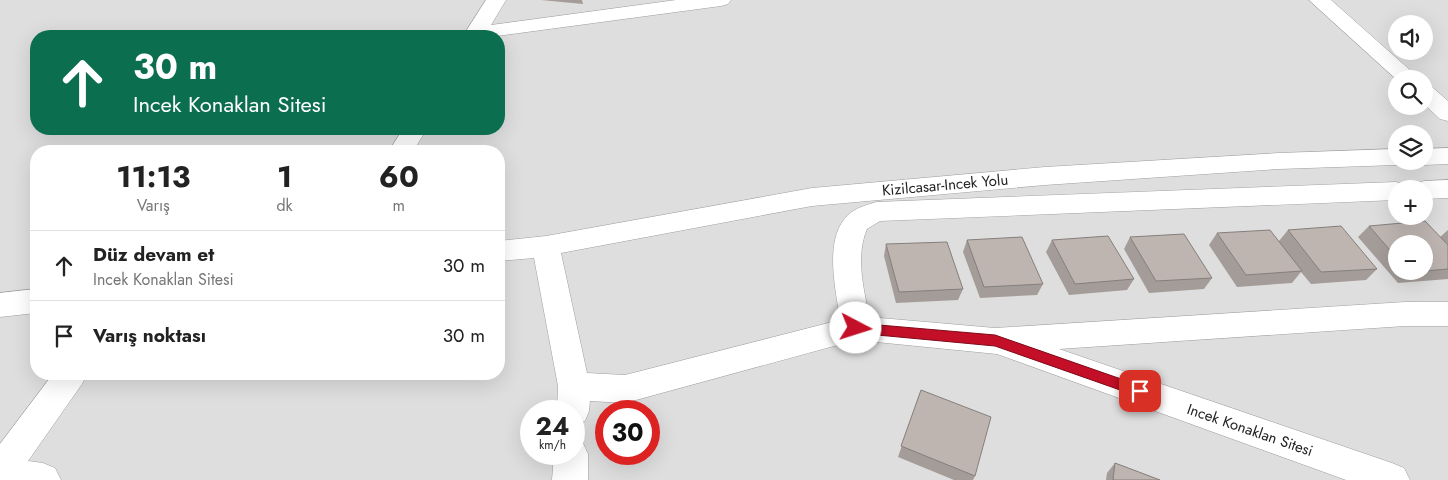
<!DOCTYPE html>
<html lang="tr">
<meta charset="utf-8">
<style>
:root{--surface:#fff;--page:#f6f6f6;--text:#222;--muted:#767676;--line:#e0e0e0}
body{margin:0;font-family:Jost,sans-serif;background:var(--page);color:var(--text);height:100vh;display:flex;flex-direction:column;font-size:19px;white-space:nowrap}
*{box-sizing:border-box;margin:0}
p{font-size:16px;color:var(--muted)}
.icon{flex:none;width:28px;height:28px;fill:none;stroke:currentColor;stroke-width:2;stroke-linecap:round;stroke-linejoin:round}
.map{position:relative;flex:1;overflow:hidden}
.side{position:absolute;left:30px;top:145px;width:475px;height:235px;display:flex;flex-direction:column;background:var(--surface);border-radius:20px;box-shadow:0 5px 20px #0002}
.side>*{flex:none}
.banner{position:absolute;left:30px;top:30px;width:475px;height:105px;border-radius:20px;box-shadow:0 5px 20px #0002;background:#0b6e4f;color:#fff;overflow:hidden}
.buttons{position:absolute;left:1388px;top:15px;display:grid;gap:10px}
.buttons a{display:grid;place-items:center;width:45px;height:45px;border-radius:50%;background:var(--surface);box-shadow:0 5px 20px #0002;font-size:25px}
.speed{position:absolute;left:520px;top:400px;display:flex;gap:10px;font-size:25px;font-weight:700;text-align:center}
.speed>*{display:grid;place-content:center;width:65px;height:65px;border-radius:50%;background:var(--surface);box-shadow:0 5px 20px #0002;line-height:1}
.speed small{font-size:12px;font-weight:400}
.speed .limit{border:8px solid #d22;background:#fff;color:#111}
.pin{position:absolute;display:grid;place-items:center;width:42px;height:42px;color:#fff;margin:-21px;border-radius:10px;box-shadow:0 2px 8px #0006}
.me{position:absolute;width:55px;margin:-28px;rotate:95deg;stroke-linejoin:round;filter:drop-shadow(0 0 4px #0008)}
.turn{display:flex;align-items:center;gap:18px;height:105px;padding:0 20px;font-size:22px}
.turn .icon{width:65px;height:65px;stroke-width:2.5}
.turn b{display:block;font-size:35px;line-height:42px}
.eta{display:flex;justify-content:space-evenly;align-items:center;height:85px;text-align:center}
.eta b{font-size:30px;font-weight:700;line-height:35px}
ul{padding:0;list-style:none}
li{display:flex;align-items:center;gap:15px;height:70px;padding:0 20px;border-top:1px solid var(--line)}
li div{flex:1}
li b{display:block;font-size:19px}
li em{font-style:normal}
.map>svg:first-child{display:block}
</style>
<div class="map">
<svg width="1448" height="480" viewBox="0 0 1448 480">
<rect width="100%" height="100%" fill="#f0ede8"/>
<!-- residential -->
<path fill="#dfdede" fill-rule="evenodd" d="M 0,0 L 1448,0 L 1448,480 L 0,480 ZM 1396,24 L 1424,24 L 1424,51 L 1396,51 ZM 36,36 L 499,36 L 499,129 L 36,129 ZM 1396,79 L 1424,79 L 1424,106 L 1396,106 ZM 1396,134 L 1424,134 L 1424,161 L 1396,161 ZM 36,151 L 499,151 L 499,374 L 36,374 ZM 1396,189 L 1424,189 L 1424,216 L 1396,216 ZM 1396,244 L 1424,244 L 1424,271 L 1396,271 ZM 531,411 L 574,411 L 574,454 L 531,454 ZM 606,411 L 649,411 L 649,454 L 606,454 Z"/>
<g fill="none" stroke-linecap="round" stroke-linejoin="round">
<defs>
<path id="minor" d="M 486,0 L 506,0 L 491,25 L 676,0 L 731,0 L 728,4 L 721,6 L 497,36 L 463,36 Z
M 1309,0 L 1331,0 L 1420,79 L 1396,79 Z
M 1424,85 L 1432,87 L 1448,101 L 1448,121 L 1440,119 L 1424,104 Z
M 403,129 L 427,129 L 413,151 L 389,151 Z
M 1448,148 L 1448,164 L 1424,165 L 1414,161 L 1424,161 L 1424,149 Z
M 1396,149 L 1396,161 L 1406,161 L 1405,163 L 1396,165 L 1279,169 L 1045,185 L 812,206 L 561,253 L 587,373 L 625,375 L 840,320 C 836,290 823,239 848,215 C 855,208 867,205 876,202 L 1396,182 L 1405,185 L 1408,189 L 1396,189 L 1396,200 L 880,221 L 867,229 C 855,257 864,288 869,317 L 995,328 L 1405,302 L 1448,302 L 1448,326 L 1405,326 L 1059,349 L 1392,463 L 1404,468 L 1410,480 L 1346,480 L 997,354 L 856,340 L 625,403 L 590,401 L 589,411 L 585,421 L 574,425 L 574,411 L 557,411 L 558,386 L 534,258 L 499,261 L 499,241 L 546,236 L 812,188 L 1045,167 L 1279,153 Z
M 1448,180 L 1448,198 L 1424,199 L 1424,189 L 1412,189 L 1415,184 L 1424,181 Z
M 36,289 L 36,313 L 0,317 L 0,293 Z
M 53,374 L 87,374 L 82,384 L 28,461 L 43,463 L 55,468 L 61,480 L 0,480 L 0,444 Z
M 574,439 L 583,443 L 588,454 L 588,480 L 552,480 L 554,454 L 574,454 Z"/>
</defs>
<!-- minor casing -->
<use href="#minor" stroke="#9e9e9e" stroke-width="1"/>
<!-- minor -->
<use href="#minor" fill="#fff" fill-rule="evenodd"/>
</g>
<!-- wall -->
<path fill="#a39c98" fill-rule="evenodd" d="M 541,0 L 582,0 L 583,4 Z
M 1369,226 L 1440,237 L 1448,230 L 1448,279 L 1398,283 L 1358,237 ZM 1396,244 L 1424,244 L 1424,271 L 1396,271 Z
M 1288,230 L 1377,269 L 1366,280 L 1311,284 L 1301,272 L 1292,283 L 1237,287 L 1209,245 L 1217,233 L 1279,241 Z
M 1130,237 L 1212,278 L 1204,289 L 1149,293 L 1124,249 Z
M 967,240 L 1043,284 L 1037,295 L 980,298 L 963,252 Z
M 1052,240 L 1134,279 L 1127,290 L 1069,295 L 1046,252 Z
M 886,244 L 963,289 L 958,300 L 896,303 L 884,256 Z
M 921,390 L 975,476 L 973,480 L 954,480 L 898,457 Z
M 1115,463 L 1160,480 L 1106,480 L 1107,473 Z"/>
<!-- building -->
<path fill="#beb5b1" stroke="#857f7c" d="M 1425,221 L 1448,245 L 1448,269 L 1424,271 L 1424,244 L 1396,244 L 1396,257 L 1369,226 Z
M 1341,226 L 1377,269 L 1321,272 L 1288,230 Z
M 1270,230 L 1302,271 L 1246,275 L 1217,233 Z
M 1184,234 L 1212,278 L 1156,281 L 1130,237 Z
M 1108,236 L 1134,279 L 1075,284 L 1052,240 Z
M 1022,237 L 1043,284 L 984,287 L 967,240 Z
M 947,242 L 963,289 L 899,292 L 886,244 Z
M 921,390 L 991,417 L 975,476 L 901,446 Z
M 1115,463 L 1160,480 L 1113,480 Z"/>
<!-- route -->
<path fill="#c30f27" stroke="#7f0a19" d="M 856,323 L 995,335 L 1144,387 L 1146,391 L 1144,395 L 1140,397 L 995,346 L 856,333 L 852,332 L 850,328 L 852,325 Z"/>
<g text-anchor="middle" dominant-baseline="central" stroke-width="4" stroke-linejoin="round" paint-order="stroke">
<!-- street labels -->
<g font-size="15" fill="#212121" stroke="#fff">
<text transform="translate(945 185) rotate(-5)">Kizilcasar-Incek Yolu</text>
<text transform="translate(1250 430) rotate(19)">Incek Konaklan Sitesi</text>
</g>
</g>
</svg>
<div class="buttons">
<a><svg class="icon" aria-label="sound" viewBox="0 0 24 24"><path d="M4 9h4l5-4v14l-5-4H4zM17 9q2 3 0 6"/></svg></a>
<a><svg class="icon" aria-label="search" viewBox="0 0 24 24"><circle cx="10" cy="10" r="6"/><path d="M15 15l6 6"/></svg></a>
<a><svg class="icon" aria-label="layers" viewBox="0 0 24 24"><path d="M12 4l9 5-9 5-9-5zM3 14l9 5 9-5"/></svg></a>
<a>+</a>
<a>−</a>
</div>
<div class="speed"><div>24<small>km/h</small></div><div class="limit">30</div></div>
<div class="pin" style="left:1140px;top:391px;background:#d93025"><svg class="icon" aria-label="arrive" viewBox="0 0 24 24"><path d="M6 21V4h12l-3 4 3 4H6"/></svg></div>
<svg class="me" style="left:856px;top:328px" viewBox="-20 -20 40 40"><circle r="19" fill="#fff"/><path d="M0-13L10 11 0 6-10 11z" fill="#c30f27"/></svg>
<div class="banner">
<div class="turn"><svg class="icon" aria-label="ahead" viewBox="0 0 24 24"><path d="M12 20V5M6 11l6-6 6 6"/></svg><div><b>30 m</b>Incek Konaklan Sitesi</div></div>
</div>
<section class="side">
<div class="eta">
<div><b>11:13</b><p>Varış</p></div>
<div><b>1</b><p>dk</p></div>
<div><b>60</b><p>m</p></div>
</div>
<ul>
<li><svg class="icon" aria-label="ahead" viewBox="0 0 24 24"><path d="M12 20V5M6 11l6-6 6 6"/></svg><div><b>Düz devam et</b><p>Incek Konaklan Sitesi</p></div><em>30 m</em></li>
<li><svg class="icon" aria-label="arrive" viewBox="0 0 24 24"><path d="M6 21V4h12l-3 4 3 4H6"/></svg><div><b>Varış noktası</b></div><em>30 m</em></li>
</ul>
</section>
</div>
